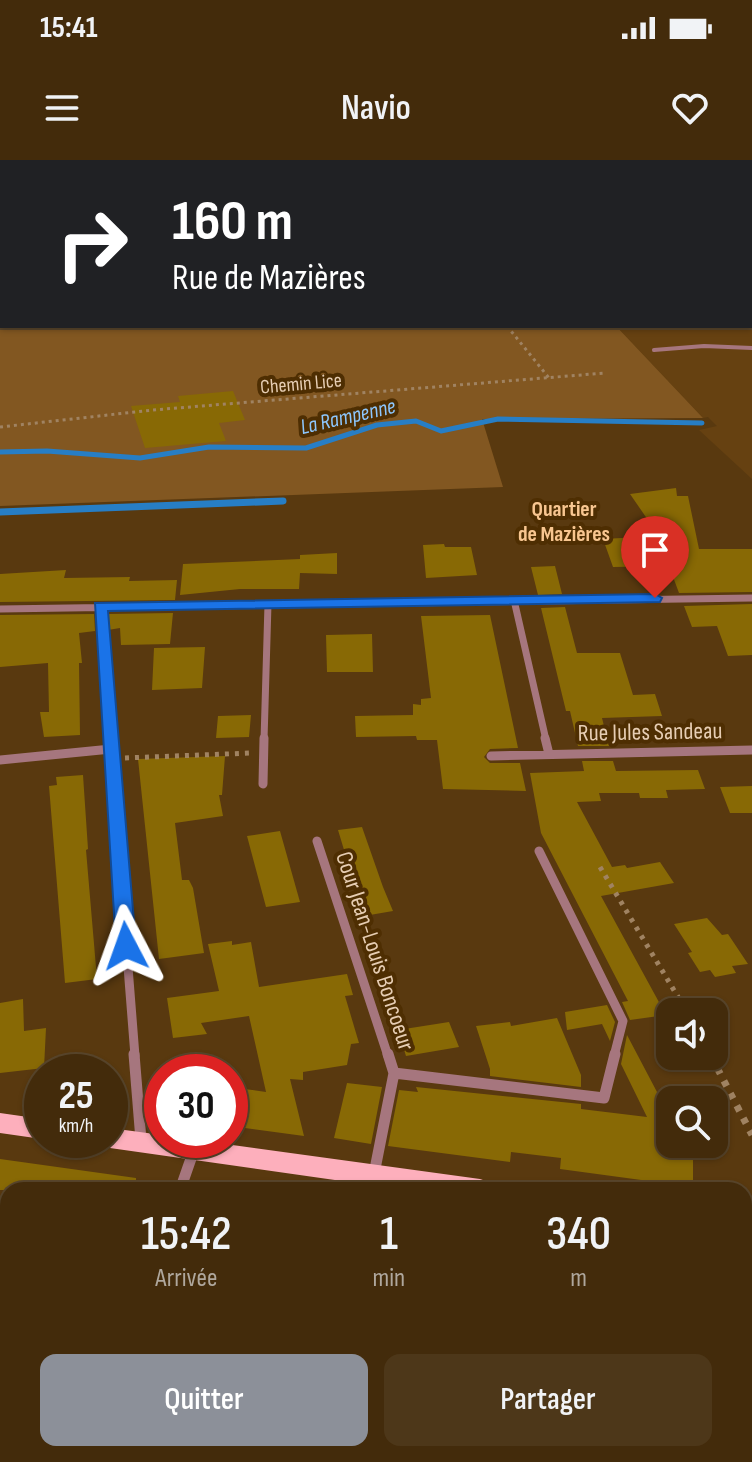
<!DOCTYPE html>
<html lang="fr">
<meta charset="utf-8">
<style>
:root{--surface:#432b0b;--page:#4d3719;--text:#f1f3f6;--muted:#afa79d;--line:#5b472c;--accent:#8c9099}
body{margin:0;font-family:"Sofia Sans Condensed",sans-serif;background:var(--page);color:var(--text);height:100vh;display:flex;flex-direction:column;font-size:30px;white-space:nowrap}
*{box-sizing:border-box;margin:0}
p{font-size:26px;color:var(--muted)}
.icon{flex:none;width:44px;height:44px;fill:none;stroke:currentColor;stroke-width:2;stroke-linecap:round;stroke-linejoin:round}
.map{position:relative;flex:1;overflow:hidden}
.details{position:absolute;left:0px;top:1022px;width:752px;height:280px;display:flex;flex-direction:column;background:var(--surface);border-radius:24px 24px 0 0;box-shadow:0 2px 6px #0004,0 0 0 2px var(--line)}
.details>*{flex:none}
.top-card{position:absolute;left:0px;top:0px;width:752px;height:168px;box-shadow:0 2px 6px #0004,0 0 0 2px var(--line);background:#202124;color:#fff;overflow:hidden}
.tools{position:absolute;left:656px;top:838px;display:grid;gap:16px}
.tools a{display:grid;place-items:center;width:72px;height:72px;border-radius:16px;background:var(--surface);box-shadow:0 2px 6px #0004,0 0 0 2px var(--line);font-size:40px}
.speed{position:absolute;left:24px;top:894px;display:flex;gap:16px;font-size:40px;font-weight:700;text-align:center}
.speed>*{display:grid;place-content:center;width:104px;height:104px;border-radius:50%;background:var(--surface);box-shadow:0 2px 6px #0004,0 0 0 2px var(--line);line-height:1}
.speed small{font-size:20px;font-weight:400}
.speed .limit{border:12px solid #d22;background:#fff;color:#111}
.pin{position:absolute;display:grid;place-items:center;width:68px;height:68px;color:#fff;margin:-82px -34px;border-radius:50% 50% 50% 0;rotate:-45deg;box-shadow:0 0 8px #0007}
.pin .icon{rotate:45deg}
.me{position:absolute;width:88px;margin:-44px;rotate:356deg;stroke-linejoin:round;filter:drop-shadow(0 0 6px #0008)}
.turn{display:flex;align-items:center;gap:28px;height:168px;padding:0 40px;font-size:36px}
.turn .icon{width:104px;height:104px;stroke-width:2.5}
.turn b{display:block;font-size:56px;line-height:68px}
.eta{display:flex;justify-content:space-evenly;align-items:center;height:136px;text-align:center}
.eta b{font-size:48px;font-weight:600;line-height:56px}
.action{display:flex;gap:16px;margin-top:auto;padding:16px 40px}
.action a{flex:1;height:92px;border-radius:16px;background:var(--accent);color:#fff;font-size:32px;font-weight:600;line-height:92px;text-align:center}
.action a+a{background:var(--page);color:var(--text)}
.status{display:flex;justify-content:space-between;align-items:center;height:56px;padding:0 40px;background:var(--surface);direction:ltr}
.status svg{height:22px;fill:currentColor}
header{display:flex;justify-content:space-between;align-items:center;height:104px;padding:0 40px;background:var(--surface);font-size:36px;font-weight:600}
.map>svg:first-child{display:block}
</style>
<div class="status"><b>15:41</b><svg viewBox="0 0 49 12"><path d="M0 12V9h3v3zM5 12V6h3v6zM10 12V3h3v9zM15 12V0h3v12zM26 1h20v11H26zM47 4h2v5h-2z"/></svg></div>
<header><svg class="icon" aria-label="menu" viewBox="0 0 24 24"><path d="M4 6h16M4 12h16M4 18h16"/></svg>Navio<svg class="icon" aria-label="heart" viewBox="0 0 24 24"><path d="M12 20l-8-8c-3-5 5-10 8-4 3-6 11-1 8 4z"/></svg></header>
<div class="map">
<svg width="752" height="1302" viewBox="0 0 752 1302">
<rect width="100%" height="100%" fill="#59390f"/>
<!-- built -->
<path fill="#664111" d="M 750,131 L 752,131 L 752,319 L 699,270 L 717,266 L 708,257 L 703,258 L 616,166 L 750,166 Z"/>
<!-- green -->
<path fill="#825721" d="M 0,66 L 2,166 L 616,166 L 703,258 L 482,259 L 503,327 L 0,346 Z"/>
<g fill="none" stroke-linecap="round" stroke-linejoin="round">
<!-- stream-far1 -->
<path stroke="#277ec5" stroke-width="5" d="M 0,292 L 47,291 L 140,298 L 209,287 L 306,288 L 377,265 L 416,261 L 441,271 L 498,259 L 702,263"/>
<!-- stream -->
<path stroke="#277ec5" stroke-width="7" d="M 0,352 L 283,341"/>
<!-- river -->
<path fill="#277ec5" fill-rule="evenodd" d="M 0,147 L 2,147 L 2,163 L 0,163 Z"/>
</g>
<!-- building -->
<path fill="#886905" d="M 233,231 L 245,260 L 219,263 L 226,281 L 145,288 L 131,246 L 180,242 L 178,236 Z
M 676,328 L 677,336 L 688,336 L 699,389 L 752,389 L 752,432 L 679,433 L 669,406 L 613,407 L 603,379 L 659,376 L 630,334 Z
M 444,384 L 445,387 L 471,387 L 477,415 L 426,418 L 423,385 Z
M 337,393 L 337,414 L 300,413 L 299,429 L 240,429 L 180,435 L 183,404 L 300,399 L 300,395 Z
M 555,406 L 562,434 L 538,435 L 531,407 Z
M 66,410 L 64,418 L 130,417 L 129,421 L 177,420 L 175,440 L 0,442 L 0,414 Z
M 752,444 L 752,495 L 728,496 L 717,466 L 692,467 L 684,446 Z
M 565,447 L 577,493 L 620,493 L 633,535 L 655,534 L 662,556 L 602,558 L 609,586 L 578,586 L 570,551 L 566,551 L 541,448 Z
M 173,453 L 170,484 L 121,485 L 120,468 L 108,470 L 107,454 Z
M 94,454 L 95,471 L 79,473 L 82,503 L 79,503 L 80,575 L 44,577 L 40,552 L 49,552 L 48,503 L 0,507 L 0,455 Z
M 490,455 L 518,588 L 490,589 L 484,597 L 490,603 L 520,603 L 526,631 L 443,629 L 437,580 L 417,580 L 416,576 L 356,577 L 355,556 L 413,555 L 413,544 L 421,545 L 421,539 L 431,538 L 421,456 Z
M 372,474 L 373,512 L 327,512 L 326,475 Z
M 205,487 L 202,528 L 152,530 L 154,488 Z
M 251,555 L 249,577 L 216,578 L 218,556 Z
M 225,596 L 222,635 L 219,635 L 223,656 L 175,663 L 182,720 L 189,720 L 193,728 L 204,793 L 159,799 L 138,599 Z
M 582,601 L 613,601 L 616,611 L 698,610 L 705,629 L 666,630 L 668,638 L 640,638 L 639,633 L 599,633 L 601,641 L 577,642 L 612,707 L 625,705 L 627,708 L 660,702 L 674,723 L 601,736 L 666,855 L 630,860 L 622,842 L 628,841 L 541,673 L 530,613 L 584,611 Z
M 83,615 L 88,689 L 86,690 L 97,819 L 65,823 L 49,626 L 57,625 L 56,617 Z
M 752,626 L 752,653 L 730,653 L 720,627 Z
M 362,667 L 383,727 L 393,751 L 364,756 L 338,670 Z
M 280,671 L 300,742 L 266,747 L 247,676 Z
M 707,758 L 722,775 L 728,774 L 748,804 L 732,806 L 736,813 L 715,817 L 710,810 L 700,812 L 688,793 L 692,792 L 674,764 Z
M 232,781 L 232,785 L 251,782 L 259,827 L 347,814 L 353,835 L 345,836 L 359,883 L 351,884 L 347,905 L 303,912 L 303,920 L 290,919 L 304,976 L 230,966 L 230,927 L 266,932 L 249,856 L 201,863 L 207,874 L 173,878 L 167,838 L 219,831 L 208,784 Z
M 23,839 L 24,871 L 46,868 L 44,908 L 0,913 L 0,843 Z
M 607,845 L 615,862 L 610,881 L 602,864 L 567,870 L 565,852 Z
M 557,858 L 581,915 L 581,927 L 490,916 L 490,909 L 476,866 L 510,862 L 511,866 Z
M 449,862 L 459,887 L 406,896 L 398,870 Z
M 627,875 L 657,932 L 670,932 L 670,984 L 693,984 L 693,1027 L 560,1009 L 561,998 L 511,992 L 510,1002 L 388,986 L 399,930 L 418,932 L 416,927 L 581,944 L 581,949 L 647,957 L 621,904 Z
M 347,923 L 382,927 L 371,984 L 334,978 Z
M 0,999 L 136,1018 L 136,1030 L 0,1030 Z"/>
<g fill="none" stroke-linecap="round" stroke-linejoin="round">
<!-- path-far3 -->
<path stroke="#a08362" stroke-width="2" stroke-dasharray="2 3" stroke-linecap="butt" d="M 523,0 L 533,2
M 360,2 L 370,0"/>
<!-- path-far2 -->
<path stroke="#a08362" stroke-width="3" stroke-dasharray="3 4" stroke-linecap="butt" d="M 507,166 L 549,218
M 0,267 L 153,250 L 605,213"/>
<!-- path-far1 -->
<path stroke="#a08362" stroke-width="5" stroke-dasharray="4 6" stroke-linecap="butt" d="M 125,598 L 251,593
M 600,707 L 687,852"/>
<!-- path -->
<path stroke="#a08362" stroke-width="7" stroke-dasharray="6 8" stroke-linecap="butt" d="M 711,896 L 752,975"/>
<!-- lane -->
<path stroke="#a6767e" stroke-width="4" d="M 654,190 L 704,186 L 752,188"/>
<!-- street-far2 -->
<path stroke="#a6767e" stroke-width="7" d="M 514,440 L 546,580
M 100,446 L 110,580
M 0,449 L 752,438
M 264,580 L 268,444"/>
<!-- street-far1 -->
<path stroke="#a6767e" stroke-width="9" d="M 110,578 L 135,896
M 545,578 L 549,594
M 491,596 L 752,590
M 0,600 L 111,589
M 263,624 L 264,578
M 317,681 L 388,896
M 539,691 L 623,861 L 614,896"/>
<!-- street -->
<path stroke="#a6767e" stroke-width="11" d="M 134,894 L 141,980
M 394,913 L 604,938 L 615,894
M 374,1014 L 394,913 L 388,894
M 180,1030 L 194,990
M 91,1302 L 94,1294
M 609,1302 L 610,1294"/>
<!-- primary -->
<path fill="#fdafbc" fill-rule="evenodd" d="M 0,953 L 42,959 L 42,979 L 0,973 Z
M 110,968 L 162,975 L 162,980 L 196,980 L 480,1019 L 489,1022 L 493,1030 L 405,1030 L 110,988 L 101,985 L 98,980 L 110,980 Z
M 744,1054 L 752,1055 L 752,1077 L 744,1076 Z"/>
</g>
<!-- route -->
<path fill="#1a73e8" stroke="#114b97" stroke-width="2" d="M 655,434 L 662,438 L 660,442 L 108,451 L 136,786 L 126,792 L 119,790 L 116,786 L 95,443 Z"/>
<g text-anchor="middle" dominant-baseline="central" stroke-width="8" stroke-linejoin="round" paint-order="stroke">
<!-- far-street labels -->
<g font-size="20" fill="#e6cdb3" stroke="#4e2e02">
<text transform="translate(301 224) rotate(-5)">Chemin Lice</text>
</g>
<!-- far-water labels -->
<g font-size="22" font-style="italic" fill="#8dc7fe" stroke="#4e2e02">
<text transform="translate(348 257) rotate(-13)">La Rampenne</text>
</g>
<!-- far-neighbourhood labels -->
<g font-size="22" font-weight="bold" fill="#f8c690" stroke="#4e2e02">
<text x="564" y="349">Quartier<tspan x="564" dy="25">de Mazières</tspan></text>
</g>
<!-- street labels -->
<g font-size="24" fill="#e6cdb3" stroke="#4e2e02">
<text transform="translate(650 572) rotate(-1)">Rue Jules Sandeau</text>
<text transform="translate(375 791) rotate(72)">Cour Jean-Louis Boncoeur</text>
</g>
</g>
</svg>
<div class="tools">
<a><svg class="icon" aria-label="sound" viewBox="0 0 24 24"><path d="M4 9h4l5-4v14l-5-4H4zM17 9q2 3 0 6"/></svg></a>
<a><svg class="icon" aria-label="search" viewBox="0 0 24 24"><circle cx="10" cy="10" r="6"/><path d="M15 15l6 6"/></svg></a>
</div>
<div class="speed"><div>25<small>km/h</small></div><div class="limit">30</div></div>
<div class="pin" style="left:655px;top:438px;background:#d93025"><svg class="icon" aria-label="arrive" viewBox="0 0 24 24"><path d="M6 21V4h12l-3 4 3 4H6"/></svg></div>
<svg class="me" style="left:126px;top:786px" viewBox="-20 -20 40 40"><path d="M0-17L14 15 0 8-14 15z" fill="#1a73e8" stroke="#fff" stroke-width="4"/></svg>
<div class="top-card">
<div class="turn"><svg class="icon" aria-label="right" viewBox="0 0 24 24"><path d="M7 20v-9h11M14 6l5 5-5 5"/></svg><div><b>160 m</b>Rue de Mazières</div></div>
</div>
<section class="details">
<div class="eta">
<div><b>15:42</b><p>Arrivée</p></div>
<div><b>1</b><p>min</p></div>
<div><b>340</b><p>m</p></div>
</div>
<div class="action"><a>Quitter</a><a>Partager</a></div>
</section>
</div>
